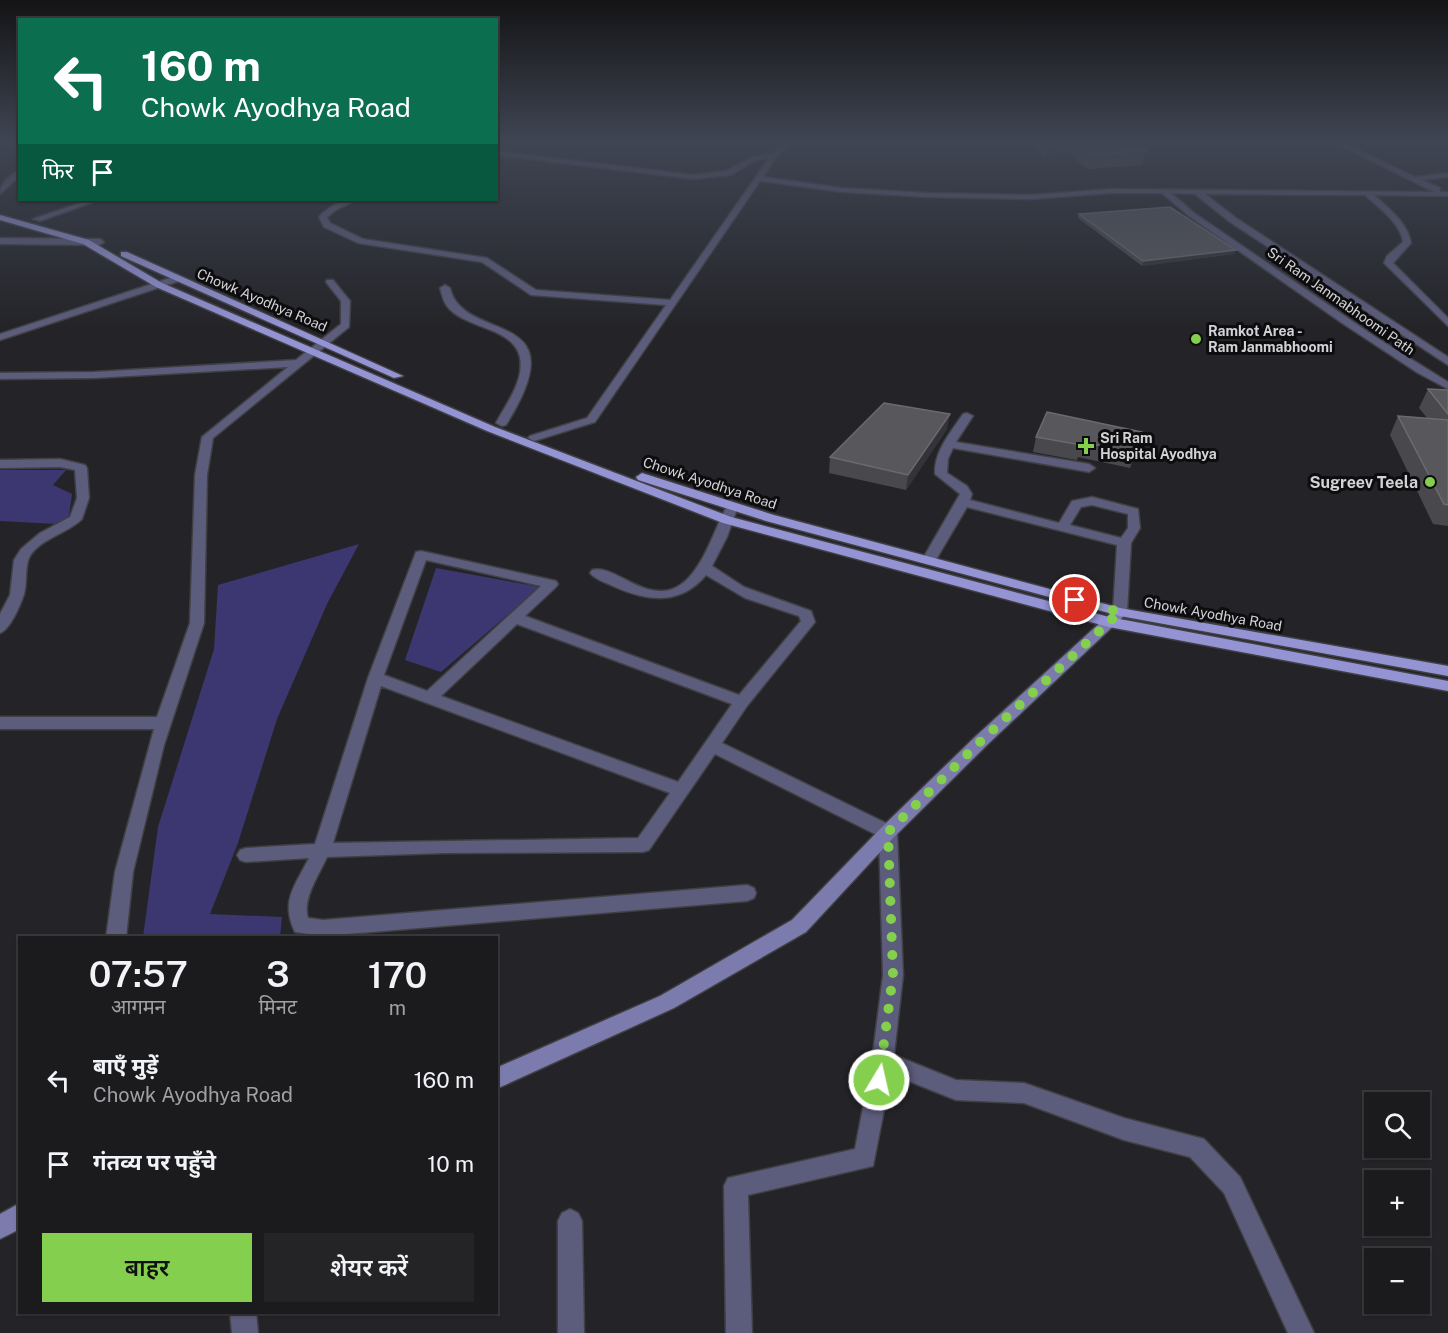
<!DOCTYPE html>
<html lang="hi">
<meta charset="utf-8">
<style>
:root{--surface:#1b1b1e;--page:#242427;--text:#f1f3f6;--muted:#a0a1a4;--line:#39393c;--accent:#84cf4d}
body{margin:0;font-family:"Public Sans","Noto Sans Devanagari",sans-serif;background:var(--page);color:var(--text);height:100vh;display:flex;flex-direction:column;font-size:22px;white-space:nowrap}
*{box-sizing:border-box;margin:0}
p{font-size:20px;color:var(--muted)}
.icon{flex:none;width:33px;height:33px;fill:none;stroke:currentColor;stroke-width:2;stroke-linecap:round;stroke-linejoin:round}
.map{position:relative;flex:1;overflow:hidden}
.sheet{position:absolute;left:18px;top:936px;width:480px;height:378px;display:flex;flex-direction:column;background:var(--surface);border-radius:0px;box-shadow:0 2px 4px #0004,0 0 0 2px var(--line)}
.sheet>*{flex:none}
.banner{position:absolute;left:18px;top:18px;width:480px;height:183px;border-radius:0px;box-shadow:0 2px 4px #0004,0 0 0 2px var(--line);background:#0b6e4f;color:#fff;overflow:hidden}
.controls{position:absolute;left:1364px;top:1092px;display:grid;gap:12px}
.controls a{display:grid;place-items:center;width:66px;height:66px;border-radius:0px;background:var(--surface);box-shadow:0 2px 4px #0004,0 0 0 2px var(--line);font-size:30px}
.pin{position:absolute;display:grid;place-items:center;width:51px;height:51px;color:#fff;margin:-26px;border:3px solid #fff;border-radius:50%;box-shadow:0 2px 6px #0007}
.me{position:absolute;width:66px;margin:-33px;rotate:9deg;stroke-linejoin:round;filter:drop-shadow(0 0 4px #0008)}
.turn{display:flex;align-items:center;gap:21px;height:126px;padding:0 24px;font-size:27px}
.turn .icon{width:78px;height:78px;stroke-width:2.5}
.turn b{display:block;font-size:42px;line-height:51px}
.then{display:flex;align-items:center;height:57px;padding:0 24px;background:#0003;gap:12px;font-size:22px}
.eta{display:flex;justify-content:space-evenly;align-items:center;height:102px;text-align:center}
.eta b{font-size:36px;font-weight:600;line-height:42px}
.button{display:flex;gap:12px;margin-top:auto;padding:12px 24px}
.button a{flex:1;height:69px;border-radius:0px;background:var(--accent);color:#111;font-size:24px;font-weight:600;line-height:69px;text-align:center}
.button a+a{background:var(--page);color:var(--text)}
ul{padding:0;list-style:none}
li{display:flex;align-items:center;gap:18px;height:84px;padding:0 24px}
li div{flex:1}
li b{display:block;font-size:22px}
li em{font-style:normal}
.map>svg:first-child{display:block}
</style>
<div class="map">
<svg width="1448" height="1333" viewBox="0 0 1448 1333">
<rect width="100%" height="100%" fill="#242428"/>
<!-- green -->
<path fill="#3c3770" d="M 0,470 L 66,470 L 53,485 L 72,494 L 69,516 L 57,524 L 0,521 Z
M 359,544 L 327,604 L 277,719 L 238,843 L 210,914 L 282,917 L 280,937 L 143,937 L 158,827 L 214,649 L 218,585 Z
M 436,568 L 540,587 L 441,672 L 405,660 Z"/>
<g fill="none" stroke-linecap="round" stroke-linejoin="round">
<defs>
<path id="street" d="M 786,141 L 793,141 L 777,156 L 763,177 L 842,188 L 928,193 L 1032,195 L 1111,189 L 1434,192 L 1331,141 L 1340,141 L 1415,177 L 1448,173 L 1448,177 L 1422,180 L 1440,188 L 1440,192 L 1448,192 L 1448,196 L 1374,195 C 1388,208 1408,223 1411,243 L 1393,263 L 1448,318 L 1448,326 L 1384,263 L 1387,256 L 1403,242 C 1400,222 1379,208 1365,195 L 1205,194 L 1236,218 L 1448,357 L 1448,365 L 1230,222 L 1195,194 L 1171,193 L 1194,213 L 1374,336 L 1448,382 L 1448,389 L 1418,373 L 1342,323 L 1189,216 L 1162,193 L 1111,193 L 1032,199 L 928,197 L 842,192 L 760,181 L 595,422 L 534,441 L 528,438 L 530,436 L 587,418 L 666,305 L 531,295 L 482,262 L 358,243 L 324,227 L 319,217 C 329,206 341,200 356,200 L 336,210 L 327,217 L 330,223 L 363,239 L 487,258 L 536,290 L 670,300 L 769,158 L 756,160 L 731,175 L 693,179 L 496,155 L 496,151 L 693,175 L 726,171 L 752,157 L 773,153 Z
M 20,171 L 20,176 L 0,194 C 0,183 9,175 20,171 Z
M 89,200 L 99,200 L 40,221 L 33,219 Z
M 0,238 L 100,239 L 104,242 L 100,245 L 0,244 Z
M 176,276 L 180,279 L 179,281 L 0,340 L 0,334 Z
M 327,280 L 333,280 L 350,301 L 349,327 L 213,438 L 207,475 L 204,623 L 164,745 L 133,872 L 126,938 L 106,938 L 115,872 L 154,729 L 0,729 L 0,717 L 157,717 L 190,623 L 195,475 L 202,437 L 288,367 L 94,378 L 0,379 L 0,373 L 94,372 L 296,360 L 341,324 L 341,301 L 326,282 Z
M 445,285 L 450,288 C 463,345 581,305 506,425 L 502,426 L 496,423 C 504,408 515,393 519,377 C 532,325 467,333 447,306 C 443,301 442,294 440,288 Z
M 967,413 L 973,416 L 956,442 L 1089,464 L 1095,468 L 1089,472 L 953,448 L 948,459 L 947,473 L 967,486 L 972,494 L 970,500 L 1059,523 L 1072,501 L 1092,497 L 1138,509 L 1140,528 L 1131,543 L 1127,612 L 1125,615 L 1120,616 L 1113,612 L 1117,545 L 967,507 L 934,563 L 924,563 L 922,560 L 960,494 L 935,474 C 934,451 951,432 963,414 ZM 1092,505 L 1128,514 L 1128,528 L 1121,538 L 1070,525 L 1081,507 Z
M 60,459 L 85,465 L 87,468 L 89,498 L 82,519 C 69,533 33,541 28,561 C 25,572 27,584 24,594 C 21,604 10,630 0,633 L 0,614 L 10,595 L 14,560 L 21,549 L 40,533 L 70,517 L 77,498 L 75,470 L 60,467 L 0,468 L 0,460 Z
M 732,502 L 738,506 L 727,537 L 712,566 L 744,587 L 811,611 L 815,622 L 747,706 L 722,743 L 894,827 L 897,832 L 903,975 L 894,1055 L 956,1080 L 1024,1083 L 1124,1118 L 1204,1139 L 1240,1177 L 1314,1333 L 1288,1333 L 1224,1193 L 1190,1157 L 1124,1140 L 1024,1103 L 956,1100 L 891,1074 L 873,1166 L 748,1195 L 752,1333 L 726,1333 L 724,1186 L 728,1178 L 855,1149 L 872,1061 L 883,975 L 879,836 L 715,754 L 649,850 L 643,852 L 444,853 L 327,857 C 319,875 302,899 308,918 L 323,920 L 747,885 L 754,888 L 756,893 L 754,898 L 747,901 L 323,936 L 295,932 C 280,901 295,886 309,858 L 246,862 L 240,860 L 237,855 L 240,850 L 246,848 L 315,844 L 368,678 L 416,552 L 421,551 L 556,581 L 558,584 L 556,587 L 525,616 L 739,695 L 801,621 L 799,616 L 745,598 L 706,575 C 681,605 649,602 615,587 C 607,583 596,580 590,573 L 592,570 C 615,564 643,602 675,588 C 707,574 720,505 732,502 ZM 426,560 L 541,586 L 427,691 L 384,675 ZM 517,624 L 732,704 L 678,782 L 441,696 ZM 381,686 L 670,793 L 638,838 L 333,843 Z
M 570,1209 L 578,1213 L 582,1221 L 584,1333 L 558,1333 L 558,1221 L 562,1213 Z
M 230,1312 L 256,1312 L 258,1333 L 232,1333 Z"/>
<path id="secondary" d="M 1120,608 L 1127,612 L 1125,615 L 988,744 L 894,837 L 806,932 L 674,1008 L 496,1089 L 496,1068 L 660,996 L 792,920 L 882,827 L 976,736 L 1115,609 Z
M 20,1203 L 20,1229 L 0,1239 L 0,1214 Z"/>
<path id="primary" d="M 0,215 L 89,240 L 162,283 L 495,427 L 731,517 L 1109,617 L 1448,681 L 1448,691 L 1109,627 L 723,523 L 487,431 L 156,287 L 83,244 L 0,220 Z
M 121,252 L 127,252 L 403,376 L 394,378 L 121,256 Z
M 642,473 L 774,515 L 1120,608 L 1448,666 L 1448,676 L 1120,616 L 766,521 L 638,480 L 636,477 Z"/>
</defs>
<!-- street casing -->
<use href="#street" stroke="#404044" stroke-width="3"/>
<!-- secondary casing -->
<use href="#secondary" stroke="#404044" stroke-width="3"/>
<!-- primary casing -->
<use href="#primary" stroke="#404044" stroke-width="3"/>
<!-- street -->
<use href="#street" fill="#5c5c7c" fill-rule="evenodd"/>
<!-- secondary -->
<use href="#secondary" fill="#7c7bad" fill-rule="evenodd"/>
<!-- primary -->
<use href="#primary" fill="#9493d4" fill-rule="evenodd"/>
</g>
<!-- wall -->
<path fill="#48484d" d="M 1025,141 L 1131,141 L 1146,151 L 1142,165 L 1087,169 L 1071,156 L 1045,158 Z
M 1079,214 L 1236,250 L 1234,254 L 1142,266 L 1078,218 Z
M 1428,389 L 1448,390 L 1448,526 L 1433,524 L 1390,435 L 1398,416 L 1427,418 L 1419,408 Z
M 947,429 L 906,490 L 829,473 L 830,457 Z
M 1036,437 L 1138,447 L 1130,468 L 1078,457 L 1077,460 L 1033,452 Z"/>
<!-- shaded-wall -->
<path fill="#343438" d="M 1074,142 L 1071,156 L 1045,158 L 1048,144 Z
M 1236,250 L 1234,254 L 1142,266 L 1143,261 Z
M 950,414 L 947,429 L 906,490 L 908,475 Z
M 1142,432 L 1138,447 L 1130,468 L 1134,453 Z"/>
<!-- building -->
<path fill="#57575c" stroke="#6a6a6f" stroke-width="1.5" d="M 1045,141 L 1131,141 L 1146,151 L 1090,154 L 1074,142 L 1048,144 Z
M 1170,207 L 1236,250 L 1143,261 L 1079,214 Z
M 1428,389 L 1448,390 L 1448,414 Z
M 884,403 L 950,414 L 908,475 L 830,457 Z
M 1047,412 L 1142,432 L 1134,453 L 1082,442 L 1081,445 L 1036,437 Z
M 1398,416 L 1448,420 L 1448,505 L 1444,504 Z"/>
<!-- sky -->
<linearGradient id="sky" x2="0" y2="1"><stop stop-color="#141416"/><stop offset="0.43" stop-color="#3f4553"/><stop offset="1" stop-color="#3f4553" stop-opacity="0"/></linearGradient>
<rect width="1448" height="328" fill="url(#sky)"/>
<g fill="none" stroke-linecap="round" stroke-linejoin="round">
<!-- route -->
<path stroke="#84cf4d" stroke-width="10" stroke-dasharray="0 18" d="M 879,1080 L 893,975 L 888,832 L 982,740 L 1120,612 L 1075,600"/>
</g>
<!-- markers -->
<g fill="#84cf4d" stroke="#0d0d0f" stroke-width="2">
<circle cx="1196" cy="339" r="6"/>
<path d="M1083 437h6v6h6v6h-6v6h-6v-6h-6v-6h6z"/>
<circle cx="1430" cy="482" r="6"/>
</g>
<g text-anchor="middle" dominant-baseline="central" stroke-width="6" stroke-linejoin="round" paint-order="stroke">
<!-- far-street labels -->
<g font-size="14" fill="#d2d2d5" stroke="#0d0d0f">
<text transform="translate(262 300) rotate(23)">Chowk Ayodhya Road</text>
<text transform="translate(1341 301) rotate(35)">Sri Ram Janmabhoomi Path</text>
<text transform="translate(710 483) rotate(18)">Chowk Ayodhya Road</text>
<text transform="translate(1213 614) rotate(10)">Chowk Ayodhya Road</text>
</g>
<!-- far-poi labels -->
<g font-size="14" font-weight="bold" fill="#d2d2d5" stroke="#0d0d0f" text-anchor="start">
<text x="1208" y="331">Ramkot Area -<tspan x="1208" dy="16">Ram Janmabhoomi</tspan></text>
<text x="1100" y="438">Sri Ram<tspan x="1100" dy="16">Hospital Ayodhya</tspan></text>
</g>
<!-- poi labels -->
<g font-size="16" font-weight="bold" fill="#d2d2d5" stroke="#0d0d0f" text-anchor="end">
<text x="1418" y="482">Sugreev Teela</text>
</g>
</g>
</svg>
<div class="controls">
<a><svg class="icon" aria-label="search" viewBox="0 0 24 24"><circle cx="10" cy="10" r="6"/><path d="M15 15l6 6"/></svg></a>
<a>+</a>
<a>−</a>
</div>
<div class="pin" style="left:1075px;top:600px;background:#d93025"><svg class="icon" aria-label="arrive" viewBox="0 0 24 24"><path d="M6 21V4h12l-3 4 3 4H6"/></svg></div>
<svg class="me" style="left:879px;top:1080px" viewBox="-20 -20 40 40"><circle r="17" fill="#84cf4d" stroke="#fff" stroke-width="3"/><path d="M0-11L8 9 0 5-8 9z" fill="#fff"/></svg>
<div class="banner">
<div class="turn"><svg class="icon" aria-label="left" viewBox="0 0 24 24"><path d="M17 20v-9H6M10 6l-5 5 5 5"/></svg><div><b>160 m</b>Chowk Ayodhya Road</div></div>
<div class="then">फिर<svg class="icon" aria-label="arrive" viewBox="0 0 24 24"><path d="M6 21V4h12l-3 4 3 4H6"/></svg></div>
</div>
<section class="sheet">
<div class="eta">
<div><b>07:57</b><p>आगमन</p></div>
<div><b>3</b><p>मिनट</p></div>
<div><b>170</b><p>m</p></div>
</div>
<ul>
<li><svg class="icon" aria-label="left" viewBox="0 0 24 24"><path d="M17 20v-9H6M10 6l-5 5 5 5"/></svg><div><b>बाएँ मुड़ें</b><p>Chowk Ayodhya Road</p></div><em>160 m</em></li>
<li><svg class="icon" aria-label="arrive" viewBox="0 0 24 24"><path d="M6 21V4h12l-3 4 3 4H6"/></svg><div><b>गंतव्य पर पहुँचे</b></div><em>10 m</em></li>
</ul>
<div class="button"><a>बाहर</a><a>शेयर करें</a></div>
</section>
</div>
